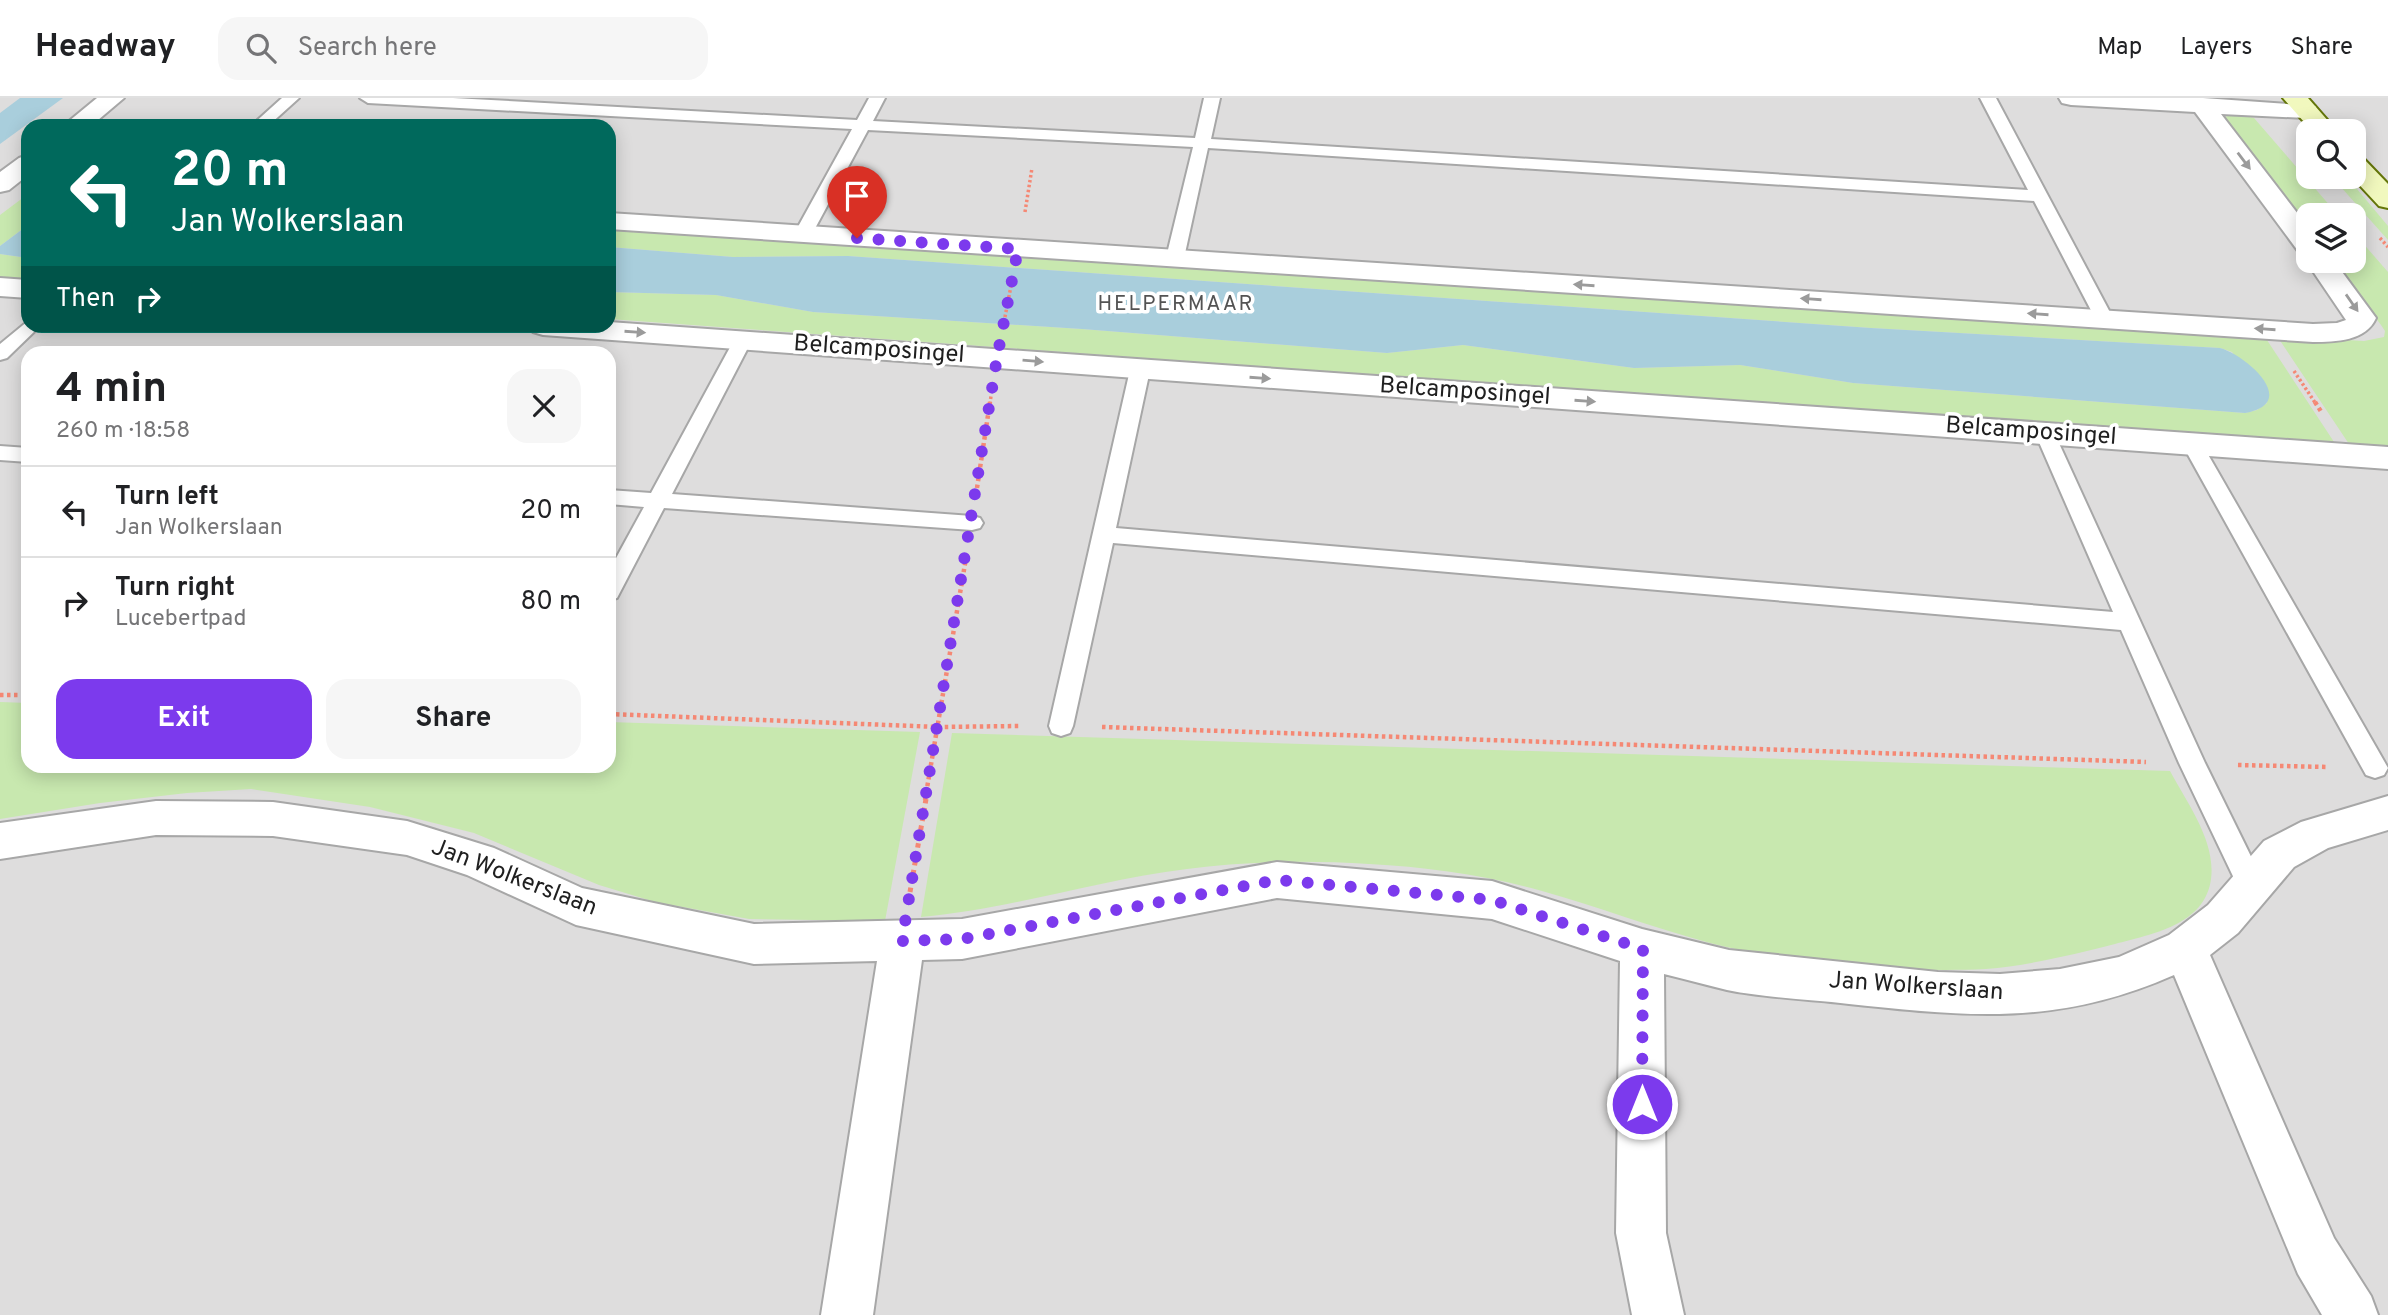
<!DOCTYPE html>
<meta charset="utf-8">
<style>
:root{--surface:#fff;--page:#f6f6f6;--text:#202124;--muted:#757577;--line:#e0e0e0;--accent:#7c3aed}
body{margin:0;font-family:Overpass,sans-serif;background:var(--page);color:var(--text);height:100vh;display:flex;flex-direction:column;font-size:26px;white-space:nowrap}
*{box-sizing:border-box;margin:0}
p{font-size:23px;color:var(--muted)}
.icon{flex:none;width:38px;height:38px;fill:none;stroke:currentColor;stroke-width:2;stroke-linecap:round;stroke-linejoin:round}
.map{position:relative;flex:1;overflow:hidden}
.sheet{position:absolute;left:21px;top:248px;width:595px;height:427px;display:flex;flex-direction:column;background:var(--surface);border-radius:21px;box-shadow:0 4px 18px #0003}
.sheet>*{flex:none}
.guide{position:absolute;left:21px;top:21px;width:595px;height:214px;border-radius:21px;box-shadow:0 4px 18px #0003;background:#00695c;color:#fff;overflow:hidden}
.controls{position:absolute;left:2296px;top:21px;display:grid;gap:14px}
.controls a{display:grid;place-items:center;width:70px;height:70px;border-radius:14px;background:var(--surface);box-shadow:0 4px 18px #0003;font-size:35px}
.pin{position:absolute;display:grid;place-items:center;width:60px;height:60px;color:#fff;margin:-72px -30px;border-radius:50% 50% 50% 0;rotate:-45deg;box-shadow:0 0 7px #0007}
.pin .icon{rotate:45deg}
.me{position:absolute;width:77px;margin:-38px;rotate:0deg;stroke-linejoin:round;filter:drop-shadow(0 0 5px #0008)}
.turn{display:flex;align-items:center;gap:24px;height:147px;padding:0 35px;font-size:32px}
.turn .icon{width:91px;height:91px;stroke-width:2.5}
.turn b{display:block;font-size:49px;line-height:60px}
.then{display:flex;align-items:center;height:66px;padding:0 35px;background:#0003;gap:14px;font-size:26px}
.round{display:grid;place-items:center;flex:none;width:74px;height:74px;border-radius:21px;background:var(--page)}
.head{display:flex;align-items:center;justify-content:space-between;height:119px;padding:0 35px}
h1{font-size:42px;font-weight:700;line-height:52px}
.cta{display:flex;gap:14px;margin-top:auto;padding:14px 35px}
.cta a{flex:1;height:80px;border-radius:21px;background:var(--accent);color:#fff;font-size:28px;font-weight:700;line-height:80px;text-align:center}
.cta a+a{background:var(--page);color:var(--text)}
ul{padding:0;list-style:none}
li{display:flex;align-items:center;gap:21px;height:91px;padding:0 35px;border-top:2px solid var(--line)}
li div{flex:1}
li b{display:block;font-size:26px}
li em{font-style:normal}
header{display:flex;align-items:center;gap:42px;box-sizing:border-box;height:98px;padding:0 35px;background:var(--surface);border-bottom:2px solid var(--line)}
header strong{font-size:33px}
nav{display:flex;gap:38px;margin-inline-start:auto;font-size:24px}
.search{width:490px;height:63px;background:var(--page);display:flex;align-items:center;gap:18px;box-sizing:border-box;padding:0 24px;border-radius:21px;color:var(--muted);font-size:26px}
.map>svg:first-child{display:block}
</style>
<header>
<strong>Headway</strong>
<div class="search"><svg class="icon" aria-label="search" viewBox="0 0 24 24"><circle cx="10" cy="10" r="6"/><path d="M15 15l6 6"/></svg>Search here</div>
<nav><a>Map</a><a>Layers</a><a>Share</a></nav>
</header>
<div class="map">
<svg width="2388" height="1217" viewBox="0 0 2388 1217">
<rect width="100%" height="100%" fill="#f0eee7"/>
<!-- residential -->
<path fill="#dedddd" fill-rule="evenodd" d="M 0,0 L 2388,0 L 2388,1217 L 0,1217 ZM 28,28 L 609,28 L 609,228 L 28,228 ZM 2308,33 L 2354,33 L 2354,79 L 2308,79 ZM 2308,117 L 2354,117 L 2354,163 L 2308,163 ZM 28,256 L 609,256 L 609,668 L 28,668 Z"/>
<!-- grass -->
<path fill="#c8e8af" d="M 2236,16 L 2254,20 L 2338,117 L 2308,117 L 2308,130 L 2224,19 Z
M 2332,79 L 2347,79 L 2388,128 L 2388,142 Z
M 28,96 L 28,127 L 0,148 L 0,117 Z
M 609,130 L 2263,236 L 2336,347 L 609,221 L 609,194 L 716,197 L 813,214 L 1082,231 L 1387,255 L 1463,247 L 1634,270 L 1740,267 L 1853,285 L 2245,315 L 2257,312 L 2267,305 L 2232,254 L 2220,250 L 1871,230 L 848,158 L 733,159 L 609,149 Z
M 2354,135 L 2388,174 L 2388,352 L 2351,349 L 2277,238 L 2364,243 L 2384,239 L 2385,233 L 2381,227 L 2333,163 L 2354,163 Z
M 0,156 L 28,160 L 28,184 L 0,182 Z
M 0,604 L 28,605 L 28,668 L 609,668 L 609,624 L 920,634 L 885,823 L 749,821 L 655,804 L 599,787 L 474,735 L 370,709 L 251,691 L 187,695 L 100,705 L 0,721 Z
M 952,635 L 2170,673 C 2187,705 2216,743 2211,781 C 2205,827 2152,836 2115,846 C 2075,856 2027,868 1986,871 C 1903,875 1790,866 1710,845 C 1654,830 1599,809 1542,793 C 1486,777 1427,769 1369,766 C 1308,762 1248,763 1187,771 C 1097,782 1011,811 921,819 Z"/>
<!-- water -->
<path fill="#a9cedc" d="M 20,0 L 63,0 L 0,46 L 0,15 Z
M 28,127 L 28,160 L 0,156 L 0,148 Z
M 609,149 L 733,159 L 848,158 L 1871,230 L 2220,250 C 2246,257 2301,305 2245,315 L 1853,285 L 1740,267 L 1634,270 L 1463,247 L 1387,255 L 1082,231 L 813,214 L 716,197 L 609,194 Z"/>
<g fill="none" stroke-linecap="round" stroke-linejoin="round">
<defs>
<path id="service" d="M 282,0 L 299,0 L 268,28 L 251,28 Z
M 360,0 L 453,0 L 857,22 L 869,0 L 885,0 L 873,23 L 1195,40 L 1204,0 L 1220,0 L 1211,41 L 2028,92 L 1980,0 L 1996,0 L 2113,220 L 2104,226 L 2095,220 L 2034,103 L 1208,50 L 1184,160 L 1175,165 L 1166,160 L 1193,49 L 868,32 L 812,136 L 803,141 L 794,136 L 852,31 L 368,5 Z
M 28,223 L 28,228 L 40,228 L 7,260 L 0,262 L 0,246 Z
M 743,236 L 752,242 L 672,396 L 972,418 L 980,420 L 983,425 L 980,430 L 972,432 L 664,410 L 617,500 L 609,502 L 609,473 L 644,409 L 609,406 L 609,392 L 651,395 L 734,242 Z
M 1140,266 L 1147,268 L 1150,272 L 1116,430 L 2113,514 L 2035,335 L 2038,330 L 2052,330 L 2205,665 L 2265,787 L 2261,795 L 2251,799 L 2241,795 L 2179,665 L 2121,532 L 1113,445 L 1073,628 L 1070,635 L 1061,638 L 1052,635 L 1049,628 L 1130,272 L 1133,268 Z
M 2192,339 L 2199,341 L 2202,346 L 2384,663 L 2388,670 L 2384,677 L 2375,680 L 2366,677 L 2182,346 L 2185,341 Z
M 0,348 L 28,350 L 28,364 L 0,362 Z"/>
<path id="minor" d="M 97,0 L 124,0 L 91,28 L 63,28 Z
M 2059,0 L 2203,0 L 2315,8 L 2318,13 L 2315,18 L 2306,20 L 2221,16 L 2308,129 L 2308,155 L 2298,153 L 2195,14 L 2071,7 L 2062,5 Z
M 28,57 L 28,77 L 9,92 L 0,94 L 0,74 L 19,60 Z
M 609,115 L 2313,226 L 2337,225 L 2346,222 L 2306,163 L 2308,160 L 2308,163 L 2334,163 L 2376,220 C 2366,243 2336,244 2313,244 L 609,131 Z
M 0,180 L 28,182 L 28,200 L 0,198 Z
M 609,224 L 2388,349 L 2388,371 L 543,237 L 533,234 L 528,228 L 609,228 Z
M 2388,698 L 2388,732 L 2328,750 L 2294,769 L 2238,835 L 2210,857 L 2334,1140 L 2371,1198 L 2378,1217 L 2322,1217 L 2298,1176 L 2174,877 C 2058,928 1971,919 1849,906 C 1809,901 1766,900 1727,892 C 1706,887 1685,881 1664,876 L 1666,1135 L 1684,1217 L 1632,1217 L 1616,1135 L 1620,863 L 1492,821 L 1277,800 L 962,861 L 922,862 L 873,1217 L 821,1217 L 877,863 L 754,866 L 576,827 L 467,777 L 407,757 L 273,738 L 156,737 L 0,761 L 0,725 L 156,703 L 273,704 L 407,723 L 494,750 L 582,790 L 754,826 L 962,821 L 1277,764 L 1492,783 L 1642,831 L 1729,852 L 1938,874 L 2000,876 L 2060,871 L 2119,859 L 2169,837 L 2208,807 L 2264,743 L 2301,724 Z"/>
<path id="secondary" d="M 2283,0 L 2308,0 L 2337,33 L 2312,33 Z
M 2354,57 L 2363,60 L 2388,86 L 2388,110 L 2379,108 L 2352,79 Z"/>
</defs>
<!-- service casing -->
<use href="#service" stroke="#a7a7a7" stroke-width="4"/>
<!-- minor casing -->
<use href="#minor" stroke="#a7a7a7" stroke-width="4"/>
<!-- secondary casing -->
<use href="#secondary" stroke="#647609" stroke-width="4"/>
<!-- path-far2 -->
<path stroke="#f58874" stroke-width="3.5" stroke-dasharray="2.5 2.5" stroke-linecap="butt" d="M 1025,114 L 1032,70
M 2380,140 L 2388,149
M 1004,224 L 1011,188
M 2294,273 L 2316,306
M 990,306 L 991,298"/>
<!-- path-far1 -->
<path stroke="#f58874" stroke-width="4.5" stroke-dasharray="3.5 3.5" stroke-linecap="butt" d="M 2315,304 L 2322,315
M 977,390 L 990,304
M 0,597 L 28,597
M 609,616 L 939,629 L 1019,628
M 1102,629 L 2146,664
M 2238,667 L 2328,669
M 925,702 L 966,460"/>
<!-- path -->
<path stroke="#f58874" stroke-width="5" stroke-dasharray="4.5 4.5" stroke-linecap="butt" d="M 910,794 L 926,701"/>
<!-- service -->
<use href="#service" fill="#fff" fill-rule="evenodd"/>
<!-- minor -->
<use href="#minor" fill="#fff" fill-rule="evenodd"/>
<!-- secondary -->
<use href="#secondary" fill="#f1f8be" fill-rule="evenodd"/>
</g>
<!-- one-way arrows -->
<defs><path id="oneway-solid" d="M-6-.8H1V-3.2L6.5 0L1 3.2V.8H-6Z" transform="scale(1.75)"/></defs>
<g fill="#9b9b9b">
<use href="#oneway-solid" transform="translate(2244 63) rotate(53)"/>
<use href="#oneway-solid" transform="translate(1584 187) rotate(-176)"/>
<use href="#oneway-solid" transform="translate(1811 201) rotate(-176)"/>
<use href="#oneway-solid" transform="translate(2352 205) rotate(55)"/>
<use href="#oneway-solid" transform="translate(2038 216) rotate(-176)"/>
<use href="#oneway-solid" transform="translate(2265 231) rotate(-176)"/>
<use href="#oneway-solid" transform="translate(635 234) rotate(4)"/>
<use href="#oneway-solid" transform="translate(1033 263) rotate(5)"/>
<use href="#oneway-solid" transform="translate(1260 280) rotate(4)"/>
<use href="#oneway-solid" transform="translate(1585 303) rotate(4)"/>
</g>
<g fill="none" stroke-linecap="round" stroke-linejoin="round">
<!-- route -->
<path stroke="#7c3aed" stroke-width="12" stroke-dasharray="0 21.6" d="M 857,140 L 1018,151 L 997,260 L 902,843 L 962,841 L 1277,782 L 1492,802 L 1643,851 L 1642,1006"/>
</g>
<g text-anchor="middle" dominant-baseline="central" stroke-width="7" stroke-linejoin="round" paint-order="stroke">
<!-- far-neighbourhood labels -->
<g font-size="21" letter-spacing="2" fill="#535353" stroke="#fff">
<text x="1176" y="206">HELPERMAAR</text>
</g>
<!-- street labels -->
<g font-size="24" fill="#202020" stroke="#fff">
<text transform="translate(879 252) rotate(4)">Belcamposingel</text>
<text transform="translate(1465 294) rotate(4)">Belcamposingel</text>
<text transform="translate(2031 334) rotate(4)">Belcamposingel</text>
<text transform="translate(514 780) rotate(21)">Jan Wolkerslaan</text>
<text transform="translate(1916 889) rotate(4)">Jan Wolkerslaan</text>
</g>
</g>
</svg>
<div class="controls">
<a><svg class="icon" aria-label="search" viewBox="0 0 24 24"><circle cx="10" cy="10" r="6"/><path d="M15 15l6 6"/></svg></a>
<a><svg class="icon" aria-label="layers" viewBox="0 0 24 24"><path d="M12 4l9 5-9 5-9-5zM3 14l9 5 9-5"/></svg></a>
</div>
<div class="pin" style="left:857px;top:140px;background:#d93025"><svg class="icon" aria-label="arrive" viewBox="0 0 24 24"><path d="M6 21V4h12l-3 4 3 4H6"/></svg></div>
<svg class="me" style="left:1642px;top:1006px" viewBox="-20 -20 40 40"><circle r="17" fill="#7c3aed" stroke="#fff" stroke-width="3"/><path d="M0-11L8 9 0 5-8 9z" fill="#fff"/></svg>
<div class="guide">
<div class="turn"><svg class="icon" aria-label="left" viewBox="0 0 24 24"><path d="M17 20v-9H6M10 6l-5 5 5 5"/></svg><div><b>20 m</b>Jan Wolkerslaan</div></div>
<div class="then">Then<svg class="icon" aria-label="right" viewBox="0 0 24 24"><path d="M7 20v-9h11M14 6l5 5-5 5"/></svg></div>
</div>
<section class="sheet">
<div class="head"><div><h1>4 min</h1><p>260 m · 18:58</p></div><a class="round"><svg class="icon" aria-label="close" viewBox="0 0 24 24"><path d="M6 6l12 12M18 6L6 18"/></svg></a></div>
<ul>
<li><svg class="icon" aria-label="left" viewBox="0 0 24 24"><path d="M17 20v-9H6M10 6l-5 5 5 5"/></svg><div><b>Turn left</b><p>Jan Wolkerslaan</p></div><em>20 m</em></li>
<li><svg class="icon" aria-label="right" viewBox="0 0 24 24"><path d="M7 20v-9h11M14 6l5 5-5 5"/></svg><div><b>Turn right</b><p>Lucebertpad</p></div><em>80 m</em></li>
</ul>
<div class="cta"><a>Exit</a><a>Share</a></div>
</section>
</div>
